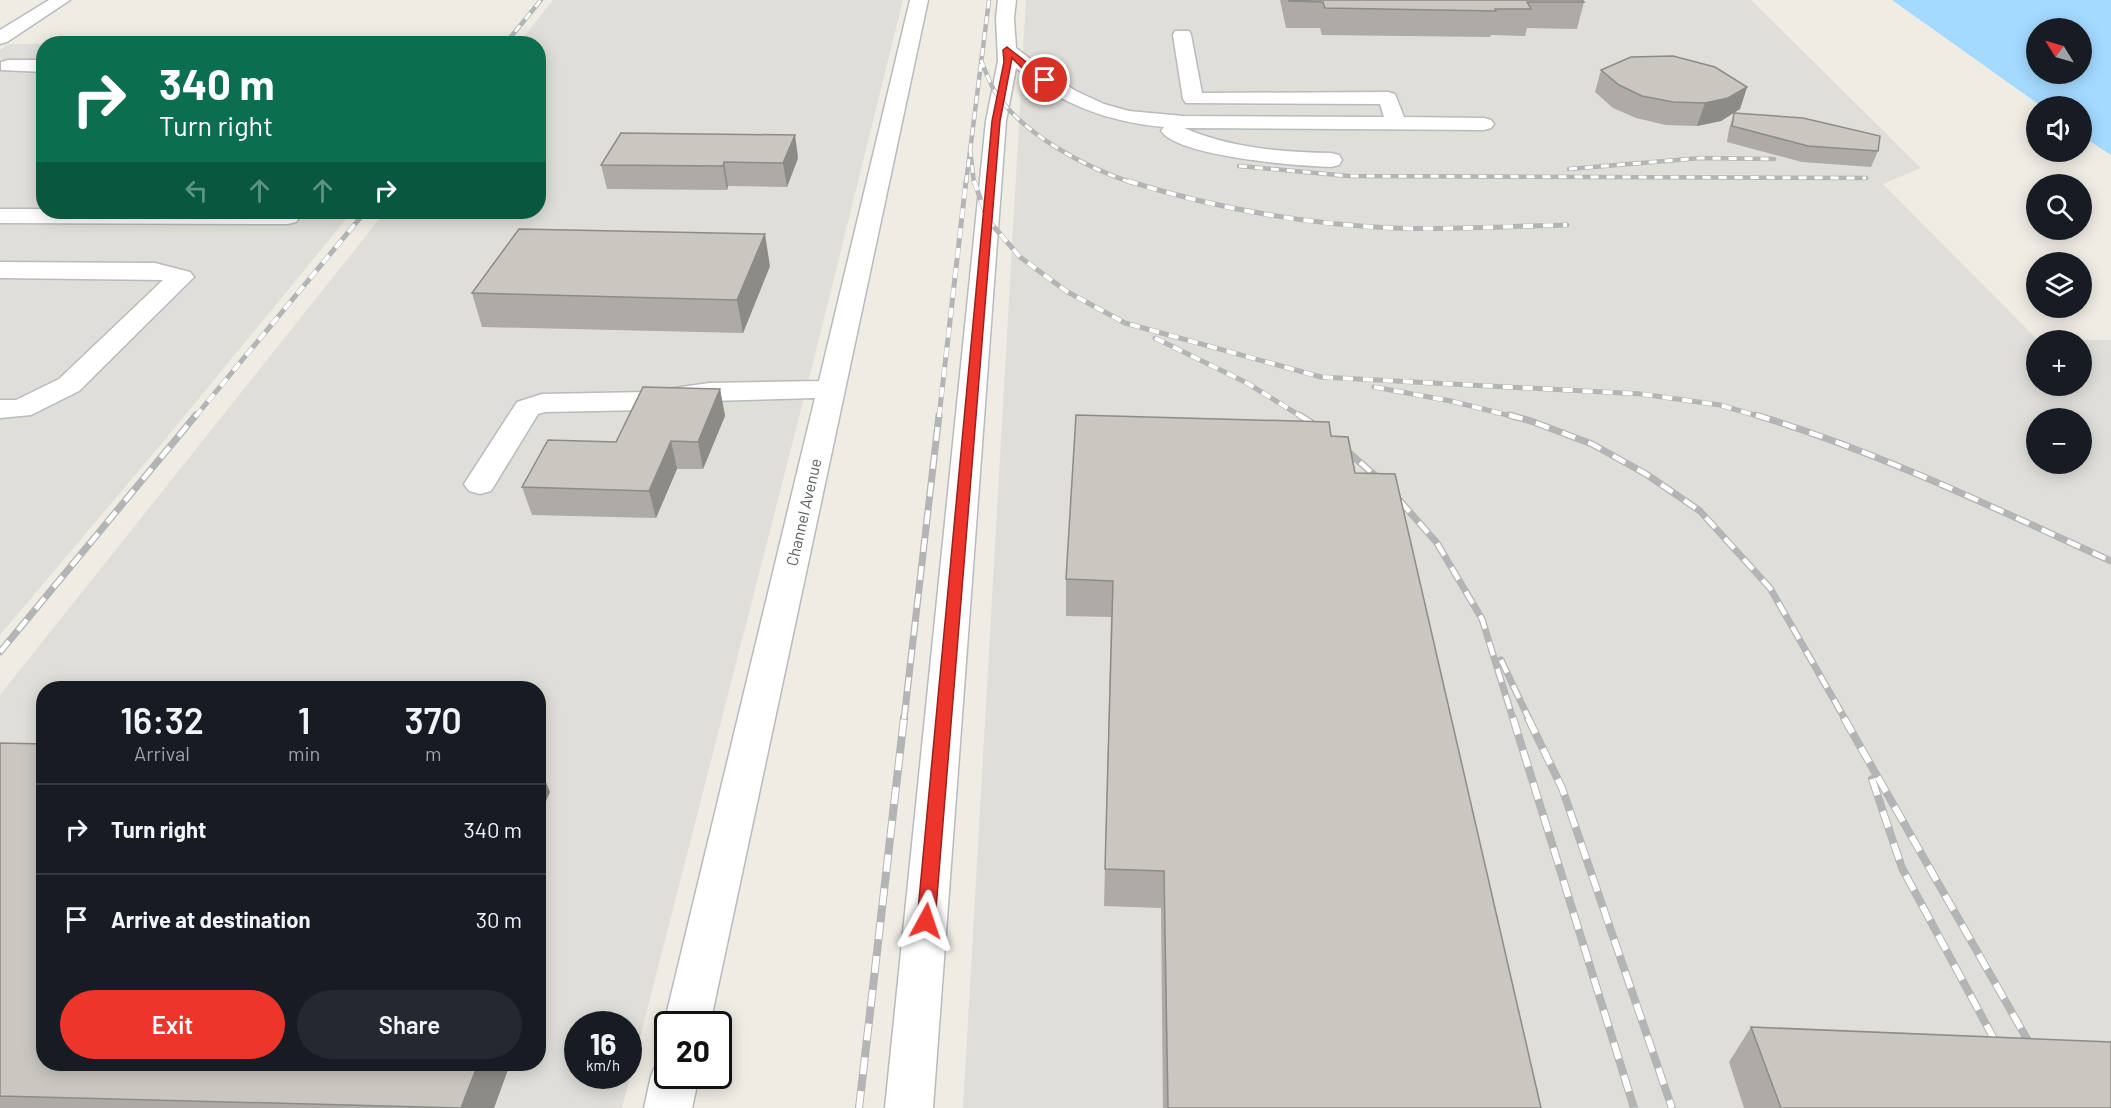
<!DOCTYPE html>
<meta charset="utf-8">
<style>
:root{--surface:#171b24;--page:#242831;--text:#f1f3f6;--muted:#9ea1a6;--line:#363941;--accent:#ed352c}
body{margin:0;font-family:Barlow,sans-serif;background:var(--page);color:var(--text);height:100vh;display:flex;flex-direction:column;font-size:22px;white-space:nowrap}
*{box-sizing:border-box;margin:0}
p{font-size:20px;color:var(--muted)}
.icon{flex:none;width:33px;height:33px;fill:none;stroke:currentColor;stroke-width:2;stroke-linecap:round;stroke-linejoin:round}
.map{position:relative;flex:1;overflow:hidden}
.sheet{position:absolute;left:36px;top:681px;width:510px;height:390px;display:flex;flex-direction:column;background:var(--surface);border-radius:24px;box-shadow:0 3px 15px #0003}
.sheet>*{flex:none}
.top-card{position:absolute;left:36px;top:36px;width:510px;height:183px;border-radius:24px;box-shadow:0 3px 15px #0003;background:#0b6e4f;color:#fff;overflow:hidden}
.needle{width:39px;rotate:307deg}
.tools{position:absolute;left:2026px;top:18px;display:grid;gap:12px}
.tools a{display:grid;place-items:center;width:66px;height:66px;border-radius:50%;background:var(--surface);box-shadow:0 3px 15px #0003;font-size:30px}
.speed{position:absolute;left:564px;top:1011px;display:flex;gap:12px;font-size:30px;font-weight:700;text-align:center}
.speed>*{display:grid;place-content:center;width:78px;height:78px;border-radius:50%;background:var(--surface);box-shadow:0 3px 15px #0003;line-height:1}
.speed small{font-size:15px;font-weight:400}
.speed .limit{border:3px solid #111;border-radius:9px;background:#fff;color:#111}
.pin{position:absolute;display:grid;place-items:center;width:51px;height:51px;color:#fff;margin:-26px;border:3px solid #fff;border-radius:50%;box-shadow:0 2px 6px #0007}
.me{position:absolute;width:66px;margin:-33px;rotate:5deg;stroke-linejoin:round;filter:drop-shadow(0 0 4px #0008)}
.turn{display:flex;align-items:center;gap:21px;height:126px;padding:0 24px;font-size:27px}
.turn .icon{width:78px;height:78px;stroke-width:2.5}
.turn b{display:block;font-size:42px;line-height:51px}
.lanes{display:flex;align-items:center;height:57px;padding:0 24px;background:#0003;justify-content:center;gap:30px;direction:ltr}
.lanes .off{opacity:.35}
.eta{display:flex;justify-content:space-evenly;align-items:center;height:102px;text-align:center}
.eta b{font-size:36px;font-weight:600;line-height:42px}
.button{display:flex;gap:12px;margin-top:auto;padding:12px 24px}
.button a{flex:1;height:69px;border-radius:36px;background:var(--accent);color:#fff;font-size:24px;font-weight:600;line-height:69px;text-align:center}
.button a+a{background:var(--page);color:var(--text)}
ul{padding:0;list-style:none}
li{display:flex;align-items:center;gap:18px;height:90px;padding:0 24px;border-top:2px solid var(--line)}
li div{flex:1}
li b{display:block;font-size:22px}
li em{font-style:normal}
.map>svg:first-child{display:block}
</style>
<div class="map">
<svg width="2111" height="1108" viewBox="0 0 2111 1108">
<rect width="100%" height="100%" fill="#efece4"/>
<!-- industrial -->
<path fill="#e0ded8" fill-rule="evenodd" d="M 553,0 L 903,0 L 815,355 L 622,1108 L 0,1108 L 0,695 L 385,212 L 538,212 L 538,44 L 519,43 ZM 44,688 L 538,688 L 538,1064 L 44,1064 ZM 578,1024 L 628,1024 L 628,1076 L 578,1076 Z
M 1026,0 L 1751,0 L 1921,168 L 1883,184 L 2038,340 L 2111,340 L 2111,1108 L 963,1108 ZM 2037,340 L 2082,340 L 2082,386 L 2037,386 ZM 2037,418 L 2082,418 L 2082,464 L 2037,464 Z
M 9,44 L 43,44 L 44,212 L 352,212 L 168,436 L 0,635 L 0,50 Z"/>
<!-- water -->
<path fill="#a4daff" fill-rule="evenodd" d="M 1892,0 L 2111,0 L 2111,155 L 2082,136 L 2082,106 L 2041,106 ZM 2037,28 L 2082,28 L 2082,74 L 2037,74 Z"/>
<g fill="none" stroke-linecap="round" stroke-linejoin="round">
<defs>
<path id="minor" d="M 49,0 L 70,0 L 7,42 L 0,44 L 0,30 Z
M 910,0 L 928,0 L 710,1024 L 668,1024 L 668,1032 L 664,1024 L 815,398 L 709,401 L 647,410 L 545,412 L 538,414 L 491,491 L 480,494 L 469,491 L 464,484 L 517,402 L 542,394 L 647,392 L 709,383 L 819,381 Z
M 998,0 L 1016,0 L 1014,18 L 1016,48 L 1050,74 L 1076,91 L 1104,104 L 1129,111 L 1183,116 L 1384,117 L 1380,104 L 1186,103 L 1183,99 L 1173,35 L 1175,31 L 1189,31 L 1191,35 L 1202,93 L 1388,92 L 1395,94 L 1404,117 L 1484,118 L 1491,120 L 1494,124 L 1491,128 L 1484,130 L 1184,128 C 1230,148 1281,152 1331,153 L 1339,155 L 1342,160 L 1339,165 L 1331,167 C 1299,166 1179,157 1161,131 L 1164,127 C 1107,122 1061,104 1016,68 L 1006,121 L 933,1108 L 885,1108 L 986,121 L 998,61 L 996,18 Z
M 8,60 L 44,60 L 44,72 L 1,70 L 1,62 Z
M 0,209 L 44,209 L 44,212 L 294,212 L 300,217 L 296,222 L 288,224 L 0,223 Z
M 0,262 L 155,263 L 190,272 L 194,277 L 79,391 L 31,415 L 0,418 L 0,400 L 16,400 L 59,379 L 163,280 L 0,278 Z
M 668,1056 L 668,1076 L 699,1076 L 692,1108 L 644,1108 L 651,1076 L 658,1060 Z"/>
</defs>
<!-- minor casing -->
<use href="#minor" stroke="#b7babe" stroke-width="3"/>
<!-- minor -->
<use href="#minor" fill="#fff" fill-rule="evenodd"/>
<defs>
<path id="rail-far3" d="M 505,44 L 541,0
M 981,60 C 985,70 989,81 994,90 C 1020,133 1086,168 1133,183
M 970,149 L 974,183
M 1239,166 L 1349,176 L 1866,178
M 1569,169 L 1701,158 L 1774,159
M 966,183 L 989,0"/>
<path id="rail-far2" d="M 974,181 L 988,220 L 1020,257 L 1066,291 L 1125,323 L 1321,377 L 1641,394 L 1720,405 L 1761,417
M 1128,181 C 1214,208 1303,224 1393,228 C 1451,230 1509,226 1567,225
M 1155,338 L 1247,383 L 1302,417
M 1374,387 L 1451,401 L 1515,417
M 195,417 L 365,212
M 939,417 L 966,181"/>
<path id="rail-far1" d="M 1299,415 L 1323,430
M 1509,415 L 1531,421 L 1592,444 L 1646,474 L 1700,511 L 1770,588 L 1845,719
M 1756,415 C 1879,452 1994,508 2111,561
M 1339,444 L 1386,485 L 1437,543 L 1482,619 L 1513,719
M 0,652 L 196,415
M 1501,660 L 1529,719
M 904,719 L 939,415"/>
<path id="rail" d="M 1513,718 L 1634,1108
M 1528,718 L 1562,788 L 1672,1108
M 1844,718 L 2035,1053
M 1872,779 L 1902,868 L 2001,1052
M 859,1108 L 904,718"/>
</defs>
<!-- rail-far3 casing -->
<use href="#rail-far3" stroke="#b3b4b5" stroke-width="4.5"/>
<!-- rail-far2 casing -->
<use href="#rail-far2" stroke="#b3b4b5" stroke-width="5"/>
<!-- rail-far1 casing -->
<use href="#rail-far1" stroke="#b3b4b5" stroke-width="7"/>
<!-- rail casing -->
<use href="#rail" stroke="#b3b4b5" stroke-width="8"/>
<!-- rail-far3 -->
<use href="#rail-far3" stroke="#fff" stroke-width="3" stroke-dasharray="8" stroke-linecap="butt"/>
<!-- rail-far2 -->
<use href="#rail-far2" stroke="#fff" stroke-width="4" stroke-dasharray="10" stroke-linecap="butt"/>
<!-- rail-far1 -->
<use href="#rail-far1" stroke="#fff" stroke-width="4.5" stroke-dasharray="14" stroke-linecap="butt"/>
<!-- rail -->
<use href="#rail" stroke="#fff" stroke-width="6" stroke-dasharray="17" stroke-linecap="butt"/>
</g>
<!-- wall -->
<path fill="#aeaba6" d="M 1280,0 L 1582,0 L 1584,2 L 1577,29 L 1527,28 L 1525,36 L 1491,35 L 1490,37 L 1322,35 L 1320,28 L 1286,28 Z
M 1601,70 L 1747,87 L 1740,109 L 1721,121 L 1697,126 L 1666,125 L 1636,118 L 1613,108 L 1595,92 Z
M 1734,113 L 1878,151 L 1871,167 L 1802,162 L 1727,142 L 1729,129 Z
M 795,135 L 798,158 L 787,187 L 728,186 L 727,190 L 607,189 L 601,165 Z
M 770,266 L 743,333 L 482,327 L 472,293 Z
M 720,389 L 725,416 L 703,469 L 677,469 L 656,518 L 532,515 L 522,487 L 616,442 Z
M 1331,436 L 1355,473 L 1541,1108 L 1163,1108 L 1161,908 L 1104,906 L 1111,617 L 1066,616 L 1066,579 Z
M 0,743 L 44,1064 L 510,1064 L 494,1108 L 0,1108 Z
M 1751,1027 L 2111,1108 L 1744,1108 L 1729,1062 Z"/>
<!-- shaded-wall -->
<path fill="#8d8b87" d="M 1747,87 L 1740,109 L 1721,121 L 1697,126 L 1705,103 Z
M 795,135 L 798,158 L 787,187 L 783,163 Z
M 724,162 L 728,186 L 727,190 L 723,166 Z
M 765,234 L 770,266 L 743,333 L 737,300 Z
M 720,389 L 725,416 L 703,469 L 698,442 Z
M 671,441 L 677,469 L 656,518 L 649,491 Z
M 538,762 L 550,792 L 538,820 Z
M 478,1064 L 510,1064 L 494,1108 L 461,1108 Z"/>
<!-- building -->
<path fill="#cac7c1" stroke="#8d8b87" stroke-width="1.5" d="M 1289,0 L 1582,0 L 1584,2 L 1527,2 L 1531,9 L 1495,9 L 1496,11 L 1325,8 L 1323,2 L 1289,1 Z
M 1673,56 L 1715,67 L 1747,87 L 1728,98 L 1705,103 L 1673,102 L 1642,96 L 1619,85 L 1601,70 L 1631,57 Z
M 1734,113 L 1803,118 L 1880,136 L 1878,151 L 1808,146 L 1732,126 Z
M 621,133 L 795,135 L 783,163 L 724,162 L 723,166 L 601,165 Z
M 519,229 L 765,234 L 737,300 L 472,293 Z
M 643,387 L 720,389 L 698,442 L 671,441 L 649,491 L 522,487 L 548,440 L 616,442 Z
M 1076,415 L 1329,422 L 1331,436 L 1348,437 L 1355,473 L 1395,474 L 1541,1108 L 1168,1108 L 1164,871 L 1105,869 L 1113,581 L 1066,579 Z
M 0,743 L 44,744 L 44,1064 L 478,1064 L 461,1108 L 0,1096 Z
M 1751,1027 L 2111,1042 L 2111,1108 L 1781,1108 Z"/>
<!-- route -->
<path fill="#ed352c" stroke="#9a221d" stroke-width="1.5" d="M 1007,47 L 1049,80 L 1042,81 L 1027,73 L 1012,58 L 1000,121 L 935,921 L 932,926 L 926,929 L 920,926 L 917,921 L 992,121 L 1004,62 L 1003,50 Z"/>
<g text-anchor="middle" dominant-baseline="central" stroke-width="6" stroke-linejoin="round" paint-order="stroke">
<!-- street labels -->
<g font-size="16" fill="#5c6065" stroke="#fff">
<text transform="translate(803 512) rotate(-77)">Channel Avenue</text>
</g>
</g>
</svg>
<div class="tools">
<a><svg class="needle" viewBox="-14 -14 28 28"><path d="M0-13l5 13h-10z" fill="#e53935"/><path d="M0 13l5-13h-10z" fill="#9ea1a6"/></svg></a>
<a><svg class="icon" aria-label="sound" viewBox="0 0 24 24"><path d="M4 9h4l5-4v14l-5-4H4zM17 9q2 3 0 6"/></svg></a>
<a><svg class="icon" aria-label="search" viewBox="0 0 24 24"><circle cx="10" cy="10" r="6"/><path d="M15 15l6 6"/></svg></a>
<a><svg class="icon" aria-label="layers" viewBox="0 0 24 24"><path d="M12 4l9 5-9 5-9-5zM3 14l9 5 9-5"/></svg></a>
<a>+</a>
<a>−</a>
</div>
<div class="speed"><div>16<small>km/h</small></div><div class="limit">20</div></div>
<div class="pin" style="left:1045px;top:80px;background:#d93025"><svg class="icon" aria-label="arrive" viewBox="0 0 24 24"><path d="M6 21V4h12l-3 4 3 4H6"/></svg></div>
<svg class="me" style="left:926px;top:921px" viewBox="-20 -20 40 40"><path d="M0-17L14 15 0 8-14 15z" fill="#ed352c" stroke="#fff" stroke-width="4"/></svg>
<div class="top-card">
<div class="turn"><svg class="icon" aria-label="right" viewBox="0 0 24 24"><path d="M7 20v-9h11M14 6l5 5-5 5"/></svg><div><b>340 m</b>Turn right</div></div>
<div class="lanes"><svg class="icon off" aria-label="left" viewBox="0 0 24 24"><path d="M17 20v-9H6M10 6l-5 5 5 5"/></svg><svg class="icon off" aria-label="ahead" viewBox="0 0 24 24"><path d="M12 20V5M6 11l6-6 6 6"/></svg><svg class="icon off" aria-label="ahead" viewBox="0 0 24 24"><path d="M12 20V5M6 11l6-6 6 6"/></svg><svg class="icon" aria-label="right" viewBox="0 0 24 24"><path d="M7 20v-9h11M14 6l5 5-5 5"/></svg></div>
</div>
<section class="sheet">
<div class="eta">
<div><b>16:32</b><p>Arrival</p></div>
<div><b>1</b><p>min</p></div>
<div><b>370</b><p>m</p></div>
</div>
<ul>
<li><svg class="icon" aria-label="right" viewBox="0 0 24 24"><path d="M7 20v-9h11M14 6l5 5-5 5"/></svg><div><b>Turn right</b></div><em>340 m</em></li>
<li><svg class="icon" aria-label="arrive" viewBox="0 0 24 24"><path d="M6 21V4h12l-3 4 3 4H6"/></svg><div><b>Arrive at destination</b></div><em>30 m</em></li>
</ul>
<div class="button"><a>Exit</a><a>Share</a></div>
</section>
</div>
